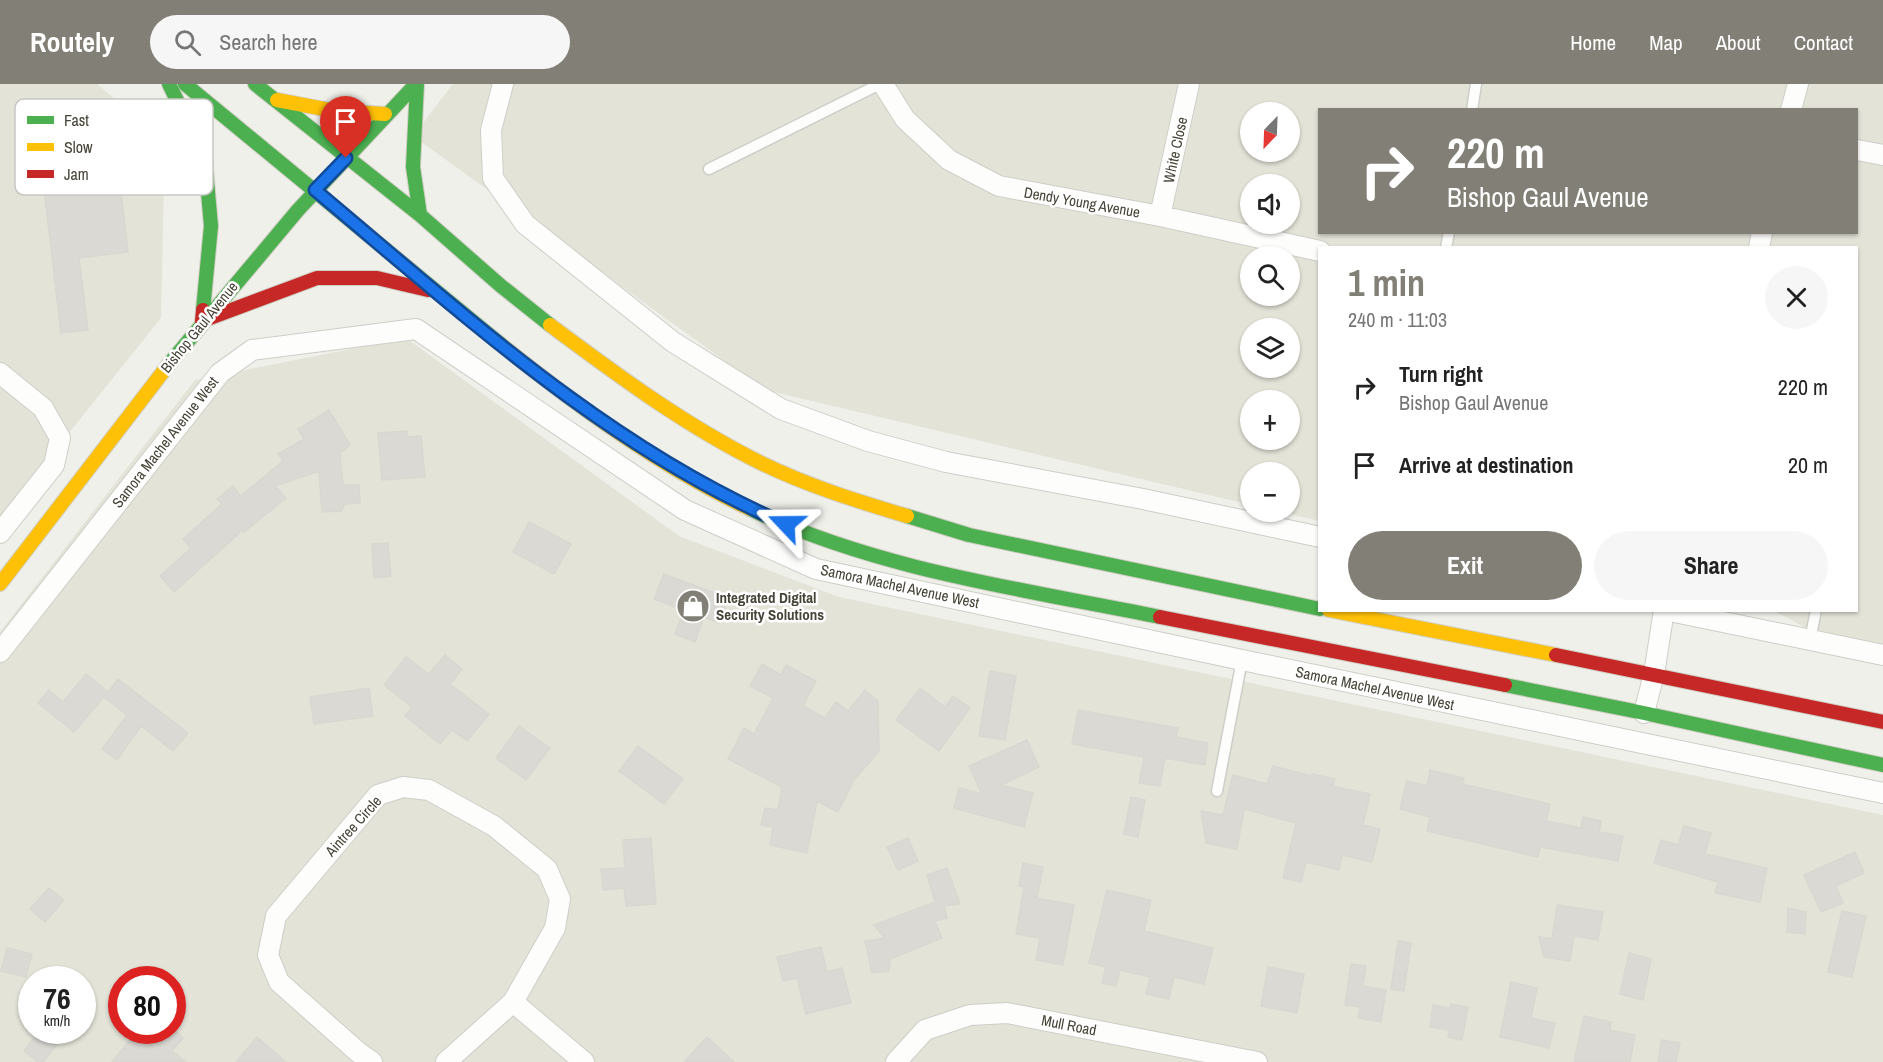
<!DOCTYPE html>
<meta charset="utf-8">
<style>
:root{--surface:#fff;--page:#f6f6f6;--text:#222;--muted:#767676;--accent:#828076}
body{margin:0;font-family:"Archivo Narrow",sans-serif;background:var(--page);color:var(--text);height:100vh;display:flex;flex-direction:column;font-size:22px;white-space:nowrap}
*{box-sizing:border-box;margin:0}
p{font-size:20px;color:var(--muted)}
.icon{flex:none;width:33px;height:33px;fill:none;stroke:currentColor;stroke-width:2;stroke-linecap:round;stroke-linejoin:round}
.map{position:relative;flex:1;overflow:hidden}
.sheet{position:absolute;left:1318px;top:162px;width:540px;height:366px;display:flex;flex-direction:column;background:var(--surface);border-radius:0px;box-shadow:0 2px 4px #0004}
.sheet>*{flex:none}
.banner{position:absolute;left:1318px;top:24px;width:540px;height:126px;border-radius:0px;box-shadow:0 2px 4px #0004;background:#828076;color:#fff;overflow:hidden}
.needle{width:39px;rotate:203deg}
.tools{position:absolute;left:1240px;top:18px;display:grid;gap:12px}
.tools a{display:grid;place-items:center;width:60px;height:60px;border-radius:50%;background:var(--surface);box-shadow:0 2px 4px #0004;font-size:30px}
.speed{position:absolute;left:18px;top:882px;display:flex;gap:12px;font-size:30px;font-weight:700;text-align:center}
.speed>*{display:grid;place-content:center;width:78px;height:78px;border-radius:50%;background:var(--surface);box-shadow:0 2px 4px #0004;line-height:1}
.speed small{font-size:15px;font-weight:400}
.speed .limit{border:9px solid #d22;background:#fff;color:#111}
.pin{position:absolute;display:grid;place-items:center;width:51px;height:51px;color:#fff;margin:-62px -26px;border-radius:50% 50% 50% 0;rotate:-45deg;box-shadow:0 0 6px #0007}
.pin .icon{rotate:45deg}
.me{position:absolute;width:66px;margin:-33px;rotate:293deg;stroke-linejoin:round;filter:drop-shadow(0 0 4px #0008)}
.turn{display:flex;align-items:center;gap:21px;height:126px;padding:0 30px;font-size:27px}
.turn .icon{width:78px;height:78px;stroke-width:2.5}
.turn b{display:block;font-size:42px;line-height:51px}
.round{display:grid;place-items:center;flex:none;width:63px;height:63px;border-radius:32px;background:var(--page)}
.headline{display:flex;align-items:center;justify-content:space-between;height:102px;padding:0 30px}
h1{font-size:36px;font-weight:700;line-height:45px;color:var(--accent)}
.button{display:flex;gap:12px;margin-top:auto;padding:12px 30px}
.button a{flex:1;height:69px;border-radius:36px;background:var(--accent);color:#fff;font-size:24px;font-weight:700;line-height:69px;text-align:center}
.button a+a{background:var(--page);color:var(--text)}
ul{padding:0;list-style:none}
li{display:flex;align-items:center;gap:18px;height:78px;padding:0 30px}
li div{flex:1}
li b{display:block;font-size:22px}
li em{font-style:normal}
header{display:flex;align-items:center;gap:36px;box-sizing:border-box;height:84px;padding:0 30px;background:var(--accent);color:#fff}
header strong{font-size:28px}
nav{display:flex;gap:33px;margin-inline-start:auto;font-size:21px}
.search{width:420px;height:54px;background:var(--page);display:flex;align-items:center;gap:15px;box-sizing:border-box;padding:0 21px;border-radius:33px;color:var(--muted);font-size:22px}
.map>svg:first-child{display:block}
</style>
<header>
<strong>Routely</strong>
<div class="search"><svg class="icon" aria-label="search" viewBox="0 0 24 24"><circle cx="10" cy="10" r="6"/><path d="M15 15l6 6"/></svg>Search here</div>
<nav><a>Home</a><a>Map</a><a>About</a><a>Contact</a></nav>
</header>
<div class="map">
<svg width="1883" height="978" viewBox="0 0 1883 978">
<rect width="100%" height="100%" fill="#f0f0eb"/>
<!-- residential -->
<path fill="#e4e3d8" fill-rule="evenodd" d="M 0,0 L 97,0 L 165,57 L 161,234 L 0,435 Z
M 453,0 L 1883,0 L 1883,562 L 1812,547 L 1774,527 L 1857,526 L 1857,164 L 1320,164 L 1320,437 L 1280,428 L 1290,428 L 1290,388 L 1251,388 L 1251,421 L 765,306 L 413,52 ZM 1320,26 L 1857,26 L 1857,148 L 1320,148 ZM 1251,28 L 1290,28 L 1290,68 L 1251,68 ZM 1251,100 L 1290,100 L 1290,140 L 1251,140 ZM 1251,172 L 1290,172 L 1290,212 L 1251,212 ZM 1251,244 L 1290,244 L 1290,284 L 1251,284 ZM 1251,316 L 1290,316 L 1290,356 L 1251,356 Z
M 406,254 L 679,452 L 839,513 L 1883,731 L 1883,978 L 0,978 L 0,548 L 195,296 ZM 32,896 L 82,896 L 82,946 L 32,946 ZM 122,896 L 172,896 L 172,946 L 122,946 Z"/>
<!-- building -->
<path fill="#dad9d3" stroke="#d8d8d1" stroke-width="1.5" d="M 115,58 L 128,168 L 79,174 L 88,246 L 61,249 L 44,105 L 100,99 L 95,60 Z
M 329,326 L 350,361 L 340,369 L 343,401 L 359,401 L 360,419 L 345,420 L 341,427 L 322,428 L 319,387 L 275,402 L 286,414 L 244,448 L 243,446 L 174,508 L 160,492 L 191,464 L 183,455 L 222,420 L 217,415 L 233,402 L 241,412 L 283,377 L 278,370 L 304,355 L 298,345 Z
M 407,347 L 407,353 L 421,352 L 425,393 L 382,396 L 378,349 Z
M 529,438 L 571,460 L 554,490 L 513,468 Z
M 388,459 L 391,492 L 374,494 L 372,460 Z
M 664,490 L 728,514 L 719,539 L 704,533 L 695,558 L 675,550 L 684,526 L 654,515 Z
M 445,571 L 462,585 L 450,600 L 489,630 L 467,657 L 452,646 L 440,660 L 405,632 L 412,623 L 384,601 L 406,573 L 429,590 Z
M 762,580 L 781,591 L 786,581 L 816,597 L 803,622 L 825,634 L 836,618 L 848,627 L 865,606 L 878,617 L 879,667 L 854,696 L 838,728 L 817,717 L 807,769 L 770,761 L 773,743 L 761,741 L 765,724 L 778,726 L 782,703 L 728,675 L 744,644 L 754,650 L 773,614 L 750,602 Z
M 990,587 L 1016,592 L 1005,656 L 979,652 Z
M 86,590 L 108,608 L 118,595 L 188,649 L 173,667 L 141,642 L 117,676 L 102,665 L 127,631 L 104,613 L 74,648 L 38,619 L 49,606 L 63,618 Z
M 369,604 L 373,632 L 314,640 L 310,613 Z
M 920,604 L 945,623 L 953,612 L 970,624 L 939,667 L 896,636 Z
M 1078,626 L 1178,644 L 1176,653 L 1208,659 L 1205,681 L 1165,674 L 1160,702 L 1139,699 L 1144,673 L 1072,660 Z
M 519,642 L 550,664 L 526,696 L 496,674 Z
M 1027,656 L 1039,683 L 1001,701 L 1033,709 L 1024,743 L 954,724 L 959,704 L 982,710 L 969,682 Z
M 638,662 L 683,695 L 664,720 L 619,687 Z
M 1273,682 L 1312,692 L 1312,690 L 1335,695 L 1333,702 L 1370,710 L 1363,741 L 1380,745 L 1372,778 L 1342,771 L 1339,786 L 1306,778 L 1301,798 L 1283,794 L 1296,739 L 1244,725 L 1237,765 L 1206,759 L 1201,727 L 1223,731 L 1233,691 L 1267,700 Z
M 1430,686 L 1464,694 L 1462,700 L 1550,720 L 1546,737 L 1581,744 L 1583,733 L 1601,737 L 1599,748 L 1623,752 L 1618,777 L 1540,763 L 1538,773 L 1427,747 L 1430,733 L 1400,725 L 1407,697 L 1427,702 Z
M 1131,713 L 1145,716 L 1138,753 L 1124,750 Z
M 1684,742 L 1711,749 L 1705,770 L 1767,784 L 1760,818 L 1715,809 L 1718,798 L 1654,779 L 1661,756 L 1678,761 Z
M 651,754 L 656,820 L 626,822 L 624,804 L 603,806 L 601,785 L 625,784 L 623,756 Z
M 908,754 L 918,777 L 898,786 L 887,763 Z
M 1855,768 L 1864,789 L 1836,802 L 1843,819 L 1821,828 L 1804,791 Z
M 1023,779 L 1043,783 L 1037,814 L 1074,821 L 1063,881 L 1036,876 L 1040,854 L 1016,850 L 1024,803 L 1019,802 Z
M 947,784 L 960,820 L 944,822 L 947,834 L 935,837 L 942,854 L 890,875 L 889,887 L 872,889 L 865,857 L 885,854 L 874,841 L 935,818 L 927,791 Z
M 49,804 L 64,816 L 45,838 L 30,825 Z
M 1107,806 L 1151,816 L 1144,847 L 1213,864 L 1204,900 L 1174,893 L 1169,915 L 1146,910 L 1150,893 L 1120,886 L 1116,902 L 1102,899 L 1106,883 L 1089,879 Z
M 1557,821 L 1603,828 L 1598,856 L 1574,852 L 1570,877 L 1544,873 L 1539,853 L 1552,855 Z
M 1788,824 L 1806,828 L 1805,850 L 1787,848 Z
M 1842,827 L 1866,832 L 1852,893 L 1828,888 Z
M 1398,857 L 1411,859 L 1404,907 L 1391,905 Z
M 821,863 L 827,888 L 842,884 L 851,919 L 806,930 L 797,894 L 783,897 L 777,873 Z
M 7,864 L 32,870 L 26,893 L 1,887 Z
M 1629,869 L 1651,875 L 1643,916 L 1620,910 Z
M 1351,880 L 1366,882 L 1363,902 L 1386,906 L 1381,938 L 1358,934 L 1360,923 L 1345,921 Z
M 1268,883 L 1304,890 L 1297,929 L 1261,922 Z
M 1511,898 L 1537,904 L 1531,934 L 1555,939 L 1549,964 L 1500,953 Z
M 1451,920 L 1468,923 L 1462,956 L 1448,953 L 1450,946 L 1430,943 L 1433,921 L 1450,924 Z
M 1584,932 L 1611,938 L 1610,946 L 1635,951 L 1630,978 L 1574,978 Z
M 40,946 L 58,959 L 43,978 L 38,978 L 24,967 Z
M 138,946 L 175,946 L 183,954 L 172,967 L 186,978 L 112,978 Z
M 257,953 L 286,978 L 236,978 Z
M 707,953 L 734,978 L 684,978 Z
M 1661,956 L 1680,959 L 1676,978 L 1658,978 Z"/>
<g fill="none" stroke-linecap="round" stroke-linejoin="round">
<defs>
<path id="lane" d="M 1472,26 L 1476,0
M 709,85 L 880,0
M 1446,164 L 1449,148
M 1810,556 L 1816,526
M 1217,707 L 1242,576"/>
<path id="street" d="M 503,0 L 491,46 L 493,94 L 525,140 L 673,258 L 781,325 L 868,357 L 946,378 L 1143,415 L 1320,453
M 883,0 L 905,35 L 949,76 L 999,102 L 1160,132 L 1320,167
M 1791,26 L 1798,0
M 1857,66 L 1883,71
M 1160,132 L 1189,0
M 1759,164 L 1762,148
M 0,289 L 43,324 L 60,354 L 54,381 L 0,449
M 1665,526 L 1883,571
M 0,568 L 220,289 L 252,266 L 416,245 L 685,426 L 816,485 L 1242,576 L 1883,709
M 1644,629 L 1654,590 L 1664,526
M 513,918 L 584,978
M 372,978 L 358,968 L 279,898 L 268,871 L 276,832 L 378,711 L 403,703 L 429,706 L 494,742 L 547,785 L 560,815 L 555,844 L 513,918 L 446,978
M 896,978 L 925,946 L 970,931 L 1007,929 L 1257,978"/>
<path id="fast" d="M 169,0 L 205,74 L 211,142 L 203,226
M 185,0 L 499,259
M 255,0 L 420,131 L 501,202 L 550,241
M 417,0 L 413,83 L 420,131
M 169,280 L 298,126 L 416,0
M 750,425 C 878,486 1022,505 1160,533
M 907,432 L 969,451 L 1320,525
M 1505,601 L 1644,629 L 1883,681"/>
<path id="slow" d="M 277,16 L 335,27 L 385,30
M 550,241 C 617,291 686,342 761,379 C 808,402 857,417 907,432
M 499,259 C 576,321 659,382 750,425
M 0,500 L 169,280
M 1329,526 L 1556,571"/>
<path id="jam" d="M 203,226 L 202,237 L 317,194 L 377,194 L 428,206
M 1160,533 L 1505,601
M 1556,571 L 1883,638"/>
</defs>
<!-- lane casing -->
<use href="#lane" stroke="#cecec8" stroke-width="13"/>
<!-- street casing -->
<use href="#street" stroke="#cecec8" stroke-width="22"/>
<!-- fast casing -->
<use href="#fast" stroke="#cfcec2" stroke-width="16"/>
<!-- slow casing -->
<use href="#slow" stroke="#cfcec2" stroke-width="16"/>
<!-- jam casing -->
<use href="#jam" stroke="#cfcec2" stroke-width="16"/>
<!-- lane -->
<use href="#lane" stroke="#fdfdfc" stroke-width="10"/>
<!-- street -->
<use href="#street" stroke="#fdfdfc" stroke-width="20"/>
<!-- fast -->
<use href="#fast" stroke="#4caf50" stroke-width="14"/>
<!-- slow -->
<use href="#slow" stroke="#ffc107" stroke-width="14"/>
<!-- jam -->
<use href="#jam" stroke="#c62828" stroke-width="14"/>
</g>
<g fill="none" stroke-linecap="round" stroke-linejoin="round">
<defs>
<path id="route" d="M 346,74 L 315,106 C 462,229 608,364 786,440"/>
</defs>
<!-- route casing -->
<use href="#route" stroke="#114b97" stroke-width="15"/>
<!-- route -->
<use href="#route" stroke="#1a73e8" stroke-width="10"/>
</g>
<!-- icons -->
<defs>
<symbol id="shop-disc" viewBox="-11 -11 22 22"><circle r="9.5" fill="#828076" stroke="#fff"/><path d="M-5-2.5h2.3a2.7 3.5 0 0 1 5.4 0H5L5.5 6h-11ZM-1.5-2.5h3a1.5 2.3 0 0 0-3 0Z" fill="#fff"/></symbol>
</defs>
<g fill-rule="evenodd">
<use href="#shop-disc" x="674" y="503" width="38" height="38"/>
</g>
<g text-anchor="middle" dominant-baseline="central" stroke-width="5" stroke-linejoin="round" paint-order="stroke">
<!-- street labels -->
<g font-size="15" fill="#464437" stroke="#fff">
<text transform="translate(1175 66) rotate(-78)">White Close</text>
<text transform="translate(1082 118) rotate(10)">Dendy Young Avenue</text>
<text transform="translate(199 243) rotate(-51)">Bishop Gaul Avenue</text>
<text transform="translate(165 358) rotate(-52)">Samora Machel Avenue West</text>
<text transform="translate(900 502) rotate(12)">Samora Machel Avenue West</text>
<text transform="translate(1375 604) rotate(12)">Samora Machel Avenue West</text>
<text transform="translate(353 742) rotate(-48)">Aintree Circle</text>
<text transform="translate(1069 941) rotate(11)">Mull Road</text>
</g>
<!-- poi labels -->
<g font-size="15" font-weight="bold" fill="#464437" stroke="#fff" text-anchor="start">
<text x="716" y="513">Integrated Digital<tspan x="716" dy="17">Security Solutions</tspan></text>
</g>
</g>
<!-- legend -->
<rect x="15" y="15" width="198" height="96" rx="9" fill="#fff" stroke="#c8c7c3" stroke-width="1.5"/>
<rect x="27" y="32" width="27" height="8" fill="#4caf50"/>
<rect x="27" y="59" width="27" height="8" fill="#ffc107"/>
<rect x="27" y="86" width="27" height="8" fill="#c62828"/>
<g font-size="16" fill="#464437">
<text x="64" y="42">Fast</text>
<text x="64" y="69">Slow</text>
<text x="64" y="96">Jam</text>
</g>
</svg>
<div class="tools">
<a><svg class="needle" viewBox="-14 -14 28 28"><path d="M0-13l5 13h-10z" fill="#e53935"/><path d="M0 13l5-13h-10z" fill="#767676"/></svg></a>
<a><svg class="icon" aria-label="sound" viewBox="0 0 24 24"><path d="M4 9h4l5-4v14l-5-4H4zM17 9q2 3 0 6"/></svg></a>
<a><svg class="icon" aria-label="search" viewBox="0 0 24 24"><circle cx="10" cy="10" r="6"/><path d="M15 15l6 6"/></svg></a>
<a><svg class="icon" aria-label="layers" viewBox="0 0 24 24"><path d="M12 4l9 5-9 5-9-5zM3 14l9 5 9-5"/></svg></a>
<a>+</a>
<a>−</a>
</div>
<div class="speed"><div>76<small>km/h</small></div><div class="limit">80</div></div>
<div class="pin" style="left:346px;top:74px;background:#d93025"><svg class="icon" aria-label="arrive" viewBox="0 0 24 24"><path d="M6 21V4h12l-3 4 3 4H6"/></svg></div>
<svg class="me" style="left:786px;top:440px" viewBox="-20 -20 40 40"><path d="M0-17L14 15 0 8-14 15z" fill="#1a73e8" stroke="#fff" stroke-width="4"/></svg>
<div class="banner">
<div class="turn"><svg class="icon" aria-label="right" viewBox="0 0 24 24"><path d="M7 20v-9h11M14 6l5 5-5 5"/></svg><div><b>220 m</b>Bishop Gaul Avenue</div></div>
</div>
<section class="sheet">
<div class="headline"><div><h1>1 min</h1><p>240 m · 11:03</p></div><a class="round"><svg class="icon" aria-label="close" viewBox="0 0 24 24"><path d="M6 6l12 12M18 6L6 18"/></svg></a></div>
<ul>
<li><svg class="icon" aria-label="right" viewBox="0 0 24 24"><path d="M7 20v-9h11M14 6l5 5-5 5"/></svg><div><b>Turn right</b><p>Bishop Gaul Avenue</p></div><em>220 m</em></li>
<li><svg class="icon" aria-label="arrive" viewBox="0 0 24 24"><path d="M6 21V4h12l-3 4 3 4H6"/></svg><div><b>Arrive at destination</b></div><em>20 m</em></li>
</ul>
<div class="button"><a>Exit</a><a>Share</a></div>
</section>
</div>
